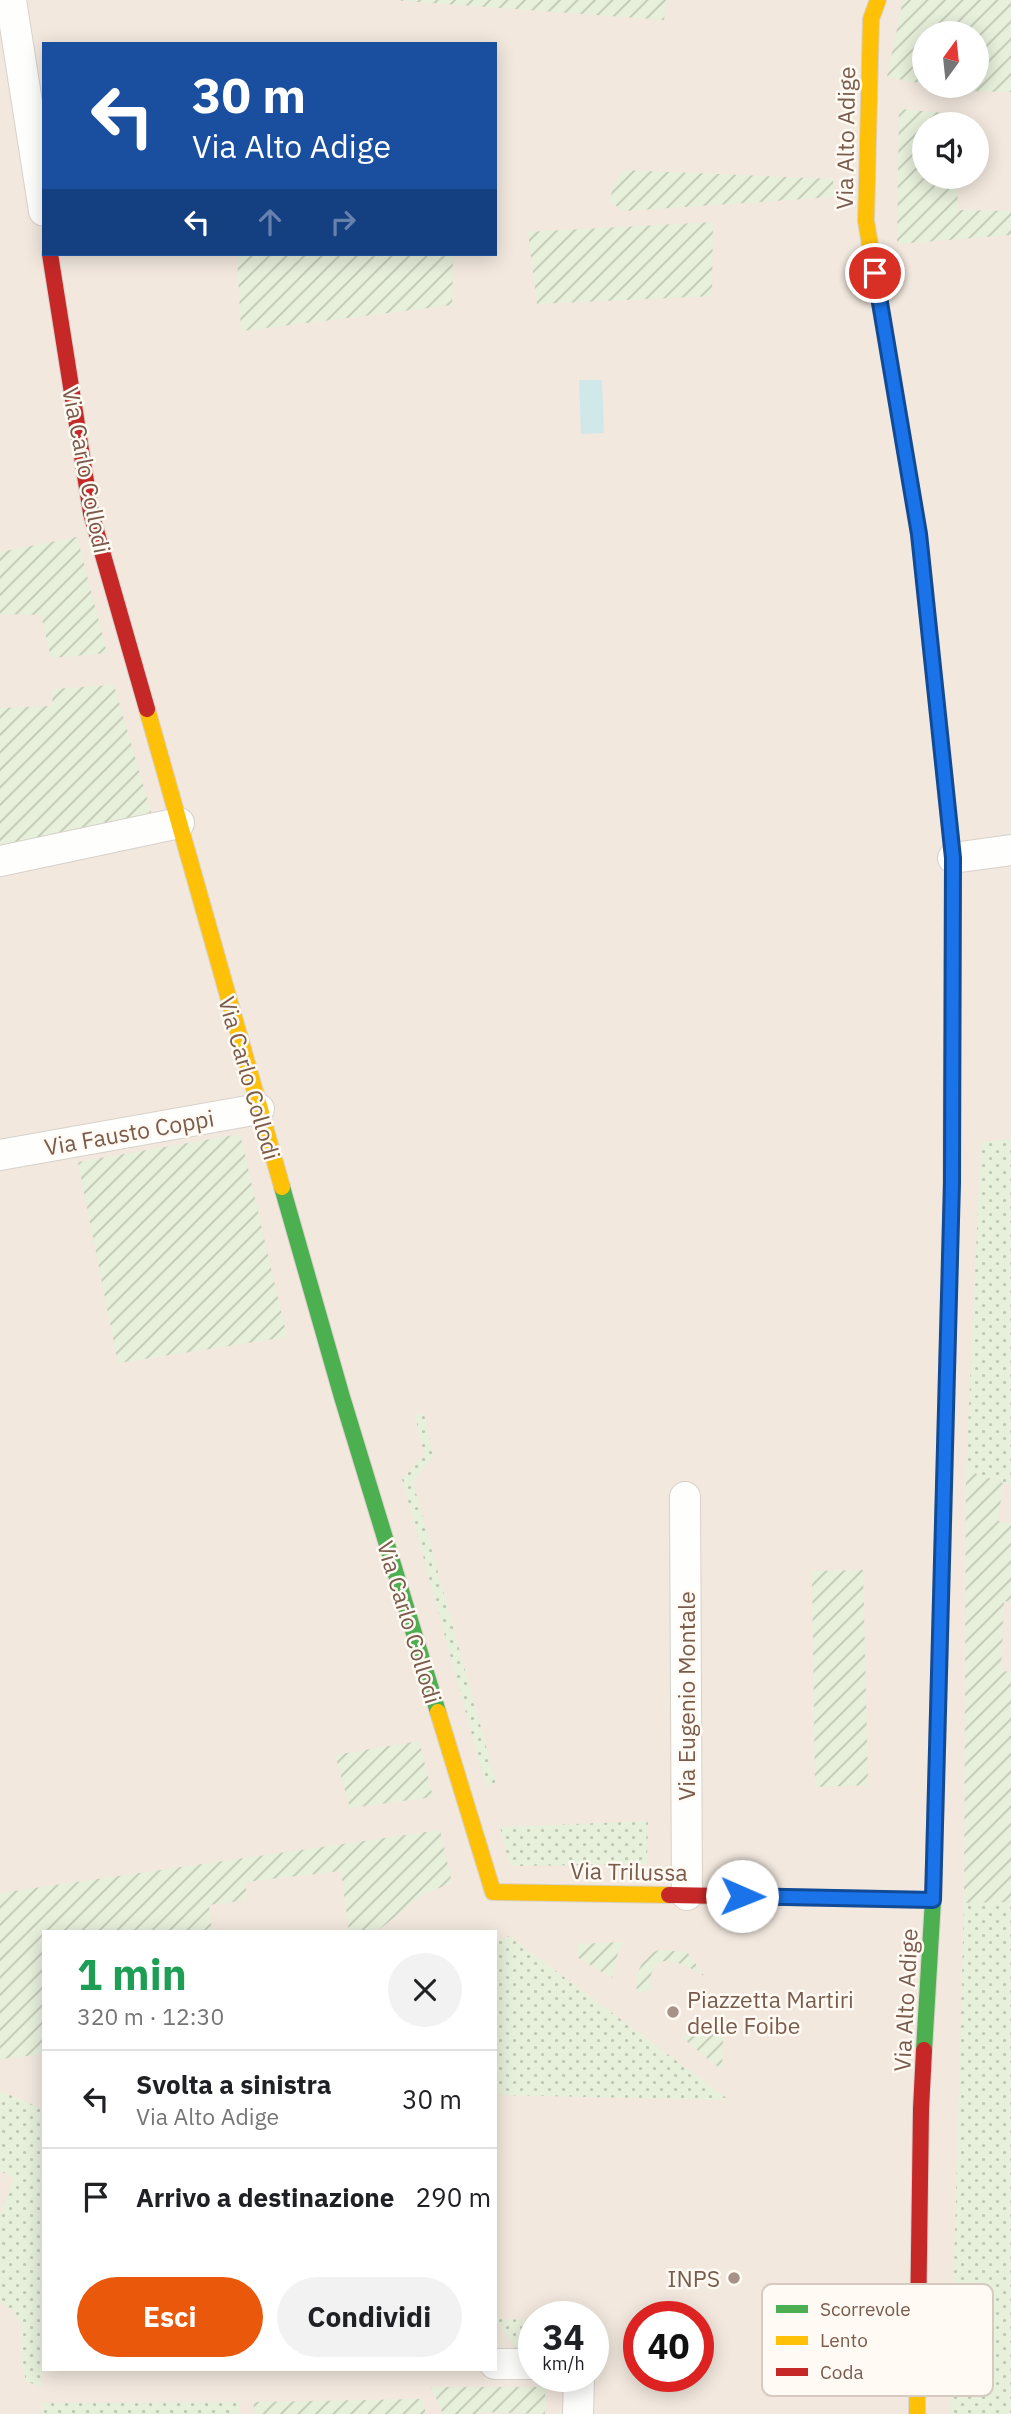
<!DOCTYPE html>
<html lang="it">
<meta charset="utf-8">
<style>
:root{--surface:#fff;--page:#f2f2f2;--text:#202124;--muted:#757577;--line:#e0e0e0;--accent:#ea580c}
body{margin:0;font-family:"IBM Plex Sans",sans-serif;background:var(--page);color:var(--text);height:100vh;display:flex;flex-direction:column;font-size:26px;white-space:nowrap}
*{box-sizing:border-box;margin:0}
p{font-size:23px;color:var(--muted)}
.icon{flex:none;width:38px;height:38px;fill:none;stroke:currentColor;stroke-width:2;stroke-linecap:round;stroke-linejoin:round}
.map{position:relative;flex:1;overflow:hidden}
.sheet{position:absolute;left:42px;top:1930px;width:455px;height:441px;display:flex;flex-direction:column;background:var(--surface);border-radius:0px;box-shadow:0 4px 18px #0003}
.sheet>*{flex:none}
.hud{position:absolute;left:42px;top:42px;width:455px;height:214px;border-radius:0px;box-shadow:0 4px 18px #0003;background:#1a4fa0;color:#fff;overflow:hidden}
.needle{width:46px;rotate:15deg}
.controls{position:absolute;left:912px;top:21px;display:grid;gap:14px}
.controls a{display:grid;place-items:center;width:77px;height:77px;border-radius:50%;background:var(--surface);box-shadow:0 4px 18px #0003;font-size:35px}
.speed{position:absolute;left:518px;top:2301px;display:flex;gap:14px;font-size:35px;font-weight:700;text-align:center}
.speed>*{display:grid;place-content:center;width:91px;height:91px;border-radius:50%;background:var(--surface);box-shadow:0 4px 18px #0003;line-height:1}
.speed small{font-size:18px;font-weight:400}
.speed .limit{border:10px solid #d22;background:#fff;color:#111}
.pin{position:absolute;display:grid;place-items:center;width:60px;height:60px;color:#fff;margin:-30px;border:4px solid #fff;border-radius:50%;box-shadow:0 2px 7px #0007}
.me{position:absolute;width:77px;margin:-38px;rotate:91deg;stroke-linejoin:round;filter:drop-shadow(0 0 5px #0008)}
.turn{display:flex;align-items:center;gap:24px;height:147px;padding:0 35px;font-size:32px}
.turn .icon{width:91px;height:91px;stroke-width:2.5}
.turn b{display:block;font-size:49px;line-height:60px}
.lanes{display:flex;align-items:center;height:66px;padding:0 35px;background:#0003;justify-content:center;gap:35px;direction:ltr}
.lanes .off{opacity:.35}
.round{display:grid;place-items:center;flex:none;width:74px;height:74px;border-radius:37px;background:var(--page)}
.headline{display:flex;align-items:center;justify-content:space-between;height:119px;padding:0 35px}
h1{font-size:42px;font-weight:700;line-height:52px;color:#1e9e55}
.cta{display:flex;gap:14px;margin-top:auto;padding:14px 35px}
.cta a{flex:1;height:80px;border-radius:42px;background:var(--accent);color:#fff;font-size:28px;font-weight:700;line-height:80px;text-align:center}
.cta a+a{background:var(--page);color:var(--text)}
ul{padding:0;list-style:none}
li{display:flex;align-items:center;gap:21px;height:98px;padding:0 35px;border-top:2px solid var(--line)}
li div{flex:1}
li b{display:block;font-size:26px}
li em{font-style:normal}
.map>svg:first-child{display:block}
</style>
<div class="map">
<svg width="1011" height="2414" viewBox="0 0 1011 2414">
<defs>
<pattern id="grass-dots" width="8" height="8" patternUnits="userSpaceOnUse" patternTransform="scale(1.75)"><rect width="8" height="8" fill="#e7f0db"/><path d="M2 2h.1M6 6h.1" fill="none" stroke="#c0c6b4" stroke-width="1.8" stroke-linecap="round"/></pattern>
<pattern id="garden-furrows" width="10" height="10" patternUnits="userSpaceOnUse" patternTransform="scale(1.75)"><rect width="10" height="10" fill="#e7f0db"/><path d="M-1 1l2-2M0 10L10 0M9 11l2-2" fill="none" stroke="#c0c6b4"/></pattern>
</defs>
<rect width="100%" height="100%" fill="#f9f5f0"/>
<!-- residential -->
<path fill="#f2e8de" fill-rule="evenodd" d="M 0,0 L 1011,0 L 1011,2414 L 0,2414 ZM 924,33 L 976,33 L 976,86 L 924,86 ZM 44,44 L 495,44 L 495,254 L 44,254 ZM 924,124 L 976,124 L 976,177 L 924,177 ZM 44,1932 L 495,1932 L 495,2370 L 44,2370 ZM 534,2317 L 593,2317 L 593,2376 L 534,2376 ZM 639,2317 L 698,2317 L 698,2376 L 639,2376 Z"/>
<!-- grass -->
<path fill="url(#grass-dots)" d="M 1011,1139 L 1011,1485 L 966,1470 L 981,1142 Z
M 424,1413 L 433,1456 L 413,1482 L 496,1782 L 486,1786 L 402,1479 L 424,1455 L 415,1415 Z
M 648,1821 L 647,1864 L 515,1866 L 509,1863 L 500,1827 Z
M 1011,1902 L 1011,2414 L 950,2414 L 964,1903 Z
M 509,1936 L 729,2100 L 495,2095 L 495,1943 Z
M 0,2091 L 41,2108 L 41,2387 L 26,2381 L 22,2364 L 21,2324 L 12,2310 L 0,2302 L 0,2215 L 14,2178 L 0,2171 Z
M 497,2319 L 534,2320 L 534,2351 L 517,2351 Z
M 239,2402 L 239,2414 L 41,2414 L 41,2403 Z"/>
<!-- garden -->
<path fill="url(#garden-furrows)" d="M 391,0 L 667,0 L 664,20 Z
M 903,0 L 1011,0 L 1011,92 L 959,91 L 932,86 L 976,86 L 976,33 L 924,33 L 924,84 L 887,77 Z
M 899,109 L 957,114 L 957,124 L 924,124 L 924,177 L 957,177 L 958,210 L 1011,211 L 1011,235 L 897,244 Z
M 624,170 L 833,179 L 834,197 L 623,211 L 610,201 L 613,185 Z
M 713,222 L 712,296 L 537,304 L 528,232 Z
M 237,254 L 453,254 L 452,305 L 241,331 Z
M 77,537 L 107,653 L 51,658 L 41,615 L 0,614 L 0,552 Z
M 114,685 L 154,822 L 0,847 L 0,708 L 52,706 L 53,689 Z
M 240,1134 L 287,1337 L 118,1363 L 78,1162 Z
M 966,1470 L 1003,1483 L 998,1521 L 1011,1524 L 1011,1602 L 1004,1601 L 1001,1671 L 1011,1672 L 1011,1902 L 964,1903 Z
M 863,1570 L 868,1785 L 815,1787 L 812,1571 Z
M 419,1741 L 433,1797 L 350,1808 L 335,1755 Z
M 440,1830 L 452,1883 L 423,1894 L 376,1932 L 349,1932 L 341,1871 L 245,1882 L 247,1900 L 209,1905 L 212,1932 L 44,1932 L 44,2054 L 0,2059 L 0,1893 Z
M 624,1942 L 618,1953 L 612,1978 L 577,1957 L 577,1944 Z
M 658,1950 L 687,1952 L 705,1977 C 682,1961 646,1946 651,1990 L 637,1993 C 635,1973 640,1959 658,1950 Z
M 724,2010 L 722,2070 L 681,2037 L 708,2030 Z
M 431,2387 L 545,2387 L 545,2414 L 484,2412 L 480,2414 L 443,2414 Z
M 422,2399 L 426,2414 L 255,2414 L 253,2402 Z"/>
<!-- water -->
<path fill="#d0e8ea" d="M 602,380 L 604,433 L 581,434 L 579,380 Z"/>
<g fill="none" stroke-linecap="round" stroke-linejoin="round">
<defs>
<path id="street" d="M 11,0 L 44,211
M 953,858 L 1011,850
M 0,861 L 179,823
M 0,1155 L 259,1109
M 685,1497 L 687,1895
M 495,2364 L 534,2364
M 578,2414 L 579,2376"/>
<path id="fast" d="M 924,580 L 953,858 L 951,1202
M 282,1187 L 342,1397 L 438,1712
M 924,2050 L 933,1900 L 945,1458"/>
<path id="slow" d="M 878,0 L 871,19 L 866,221 L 919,534 L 924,580
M 147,709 L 282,1187
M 438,1712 L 493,1892 L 669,1895
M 917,2414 L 918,2326"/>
<path id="jam" d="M 50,254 L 91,513 L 147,709
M 945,1458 L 951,1202
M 669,1895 L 933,1900
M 918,2326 L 921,2109 L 924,2050"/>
</defs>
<!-- street casing -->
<use href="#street" stroke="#d7d1cb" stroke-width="32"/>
<!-- fast casing -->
<use href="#fast" stroke="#d9d2cb" stroke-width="18"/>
<!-- slow casing -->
<use href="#slow" stroke="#d9d2cb" stroke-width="18"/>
<!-- jam casing -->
<use href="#jam" stroke="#d9d2cb" stroke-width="18"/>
<!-- street -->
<use href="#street" stroke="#fefefd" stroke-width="30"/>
<!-- fast -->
<use href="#fast" stroke="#4caf50" stroke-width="16"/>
<!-- slow -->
<use href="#slow" stroke="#ffc107" stroke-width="16"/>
<!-- jam -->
<use href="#jam" stroke="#c62828" stroke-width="16"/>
</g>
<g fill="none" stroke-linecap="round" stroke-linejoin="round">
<defs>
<path id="route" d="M 742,1896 L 933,1900 L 952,1183 L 953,858 L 919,534 L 875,273"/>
</defs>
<!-- route casing -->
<use href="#route" stroke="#114b97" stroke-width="18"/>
<!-- route -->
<use href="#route" stroke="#1a73e8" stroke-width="12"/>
</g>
<!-- markers -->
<g fill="#a69286" stroke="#fffaf3" stroke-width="2.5">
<circle cx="673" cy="2012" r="7"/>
<circle cx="734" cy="2278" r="7"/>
</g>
<g text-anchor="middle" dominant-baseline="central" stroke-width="5" stroke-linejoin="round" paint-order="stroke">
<!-- street labels -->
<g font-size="23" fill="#7a5c4d" stroke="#fffaf3">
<text transform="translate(845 138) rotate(-89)">Via Alto Adige</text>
<text transform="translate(87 470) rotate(79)">Via Carlo Collodi</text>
<text transform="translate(250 1078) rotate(74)">Via Carlo Collodi</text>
<text transform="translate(129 1132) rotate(-10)">Via Fausto Coppi</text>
<text transform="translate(410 1622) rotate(73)">Via Carlo Collodi</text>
<text transform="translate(686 1696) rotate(-90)">Via Eugenio Montale</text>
<text transform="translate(629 1871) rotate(1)">Via Trilussa</text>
<text transform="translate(905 2000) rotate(-87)">Via Alto Adige</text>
</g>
<!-- poi labels -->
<g font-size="23" fill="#7a5c4d" stroke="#fffaf3" text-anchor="start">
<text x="687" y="1999">Piazzetta Martiri<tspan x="687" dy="26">delle Foibe</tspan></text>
<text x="720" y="2278" text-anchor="end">INPS</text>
</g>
</g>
<!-- legend -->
<rect x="762" y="2284" width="231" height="112" rx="10" fill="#fffaf3" stroke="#d7cbc1" stroke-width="2"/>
<rect x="776" y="2305" width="32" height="8" fill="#4caf50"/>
<rect x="776" y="2336" width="32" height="9" fill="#ffc107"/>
<rect x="776" y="2368" width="32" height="8" fill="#c62828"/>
<g font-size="19" fill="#7a5c4d">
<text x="820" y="2316">Scorrevole</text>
<text x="820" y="2347">Lento</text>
<text x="820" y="2379">Coda</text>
</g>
</svg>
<div class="controls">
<a><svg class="needle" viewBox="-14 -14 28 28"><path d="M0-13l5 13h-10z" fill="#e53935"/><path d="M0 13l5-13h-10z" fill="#757577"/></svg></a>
<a><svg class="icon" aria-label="sound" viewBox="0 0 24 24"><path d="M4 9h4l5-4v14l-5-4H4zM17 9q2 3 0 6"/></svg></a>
</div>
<div class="speed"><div>34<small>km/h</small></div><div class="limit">40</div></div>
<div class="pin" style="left:875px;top:273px;background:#d93025"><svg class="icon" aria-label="arrive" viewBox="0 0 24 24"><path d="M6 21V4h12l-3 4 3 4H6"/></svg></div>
<svg class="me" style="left:742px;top:1896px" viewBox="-20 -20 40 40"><circle r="19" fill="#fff"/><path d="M0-13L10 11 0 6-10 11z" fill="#1a73e8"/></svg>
<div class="hud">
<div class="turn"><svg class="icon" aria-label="left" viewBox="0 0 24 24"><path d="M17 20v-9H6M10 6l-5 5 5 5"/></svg><div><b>30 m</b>Via Alto Adige</div></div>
<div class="lanes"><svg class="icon" aria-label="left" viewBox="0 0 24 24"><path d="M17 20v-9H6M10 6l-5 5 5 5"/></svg><svg class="icon off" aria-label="ahead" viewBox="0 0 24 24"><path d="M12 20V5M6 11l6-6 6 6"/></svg><svg class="icon off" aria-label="right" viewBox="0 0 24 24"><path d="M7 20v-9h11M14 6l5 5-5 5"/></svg></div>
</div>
<section class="sheet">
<div class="headline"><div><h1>1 min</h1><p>320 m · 12:30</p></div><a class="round"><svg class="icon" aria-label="close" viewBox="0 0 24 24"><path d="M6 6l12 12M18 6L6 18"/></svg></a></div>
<ul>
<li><svg class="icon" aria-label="left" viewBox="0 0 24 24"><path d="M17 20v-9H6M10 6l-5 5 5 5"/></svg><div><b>Svolta a sinistra</b><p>Via Alto Adige</p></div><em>30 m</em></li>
<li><svg class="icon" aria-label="arrive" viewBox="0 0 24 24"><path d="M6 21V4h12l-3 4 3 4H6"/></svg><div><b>Arrivo a destinazione</b></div><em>290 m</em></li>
</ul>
<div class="cta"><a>Esci</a><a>Condividi</a></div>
</section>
</div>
